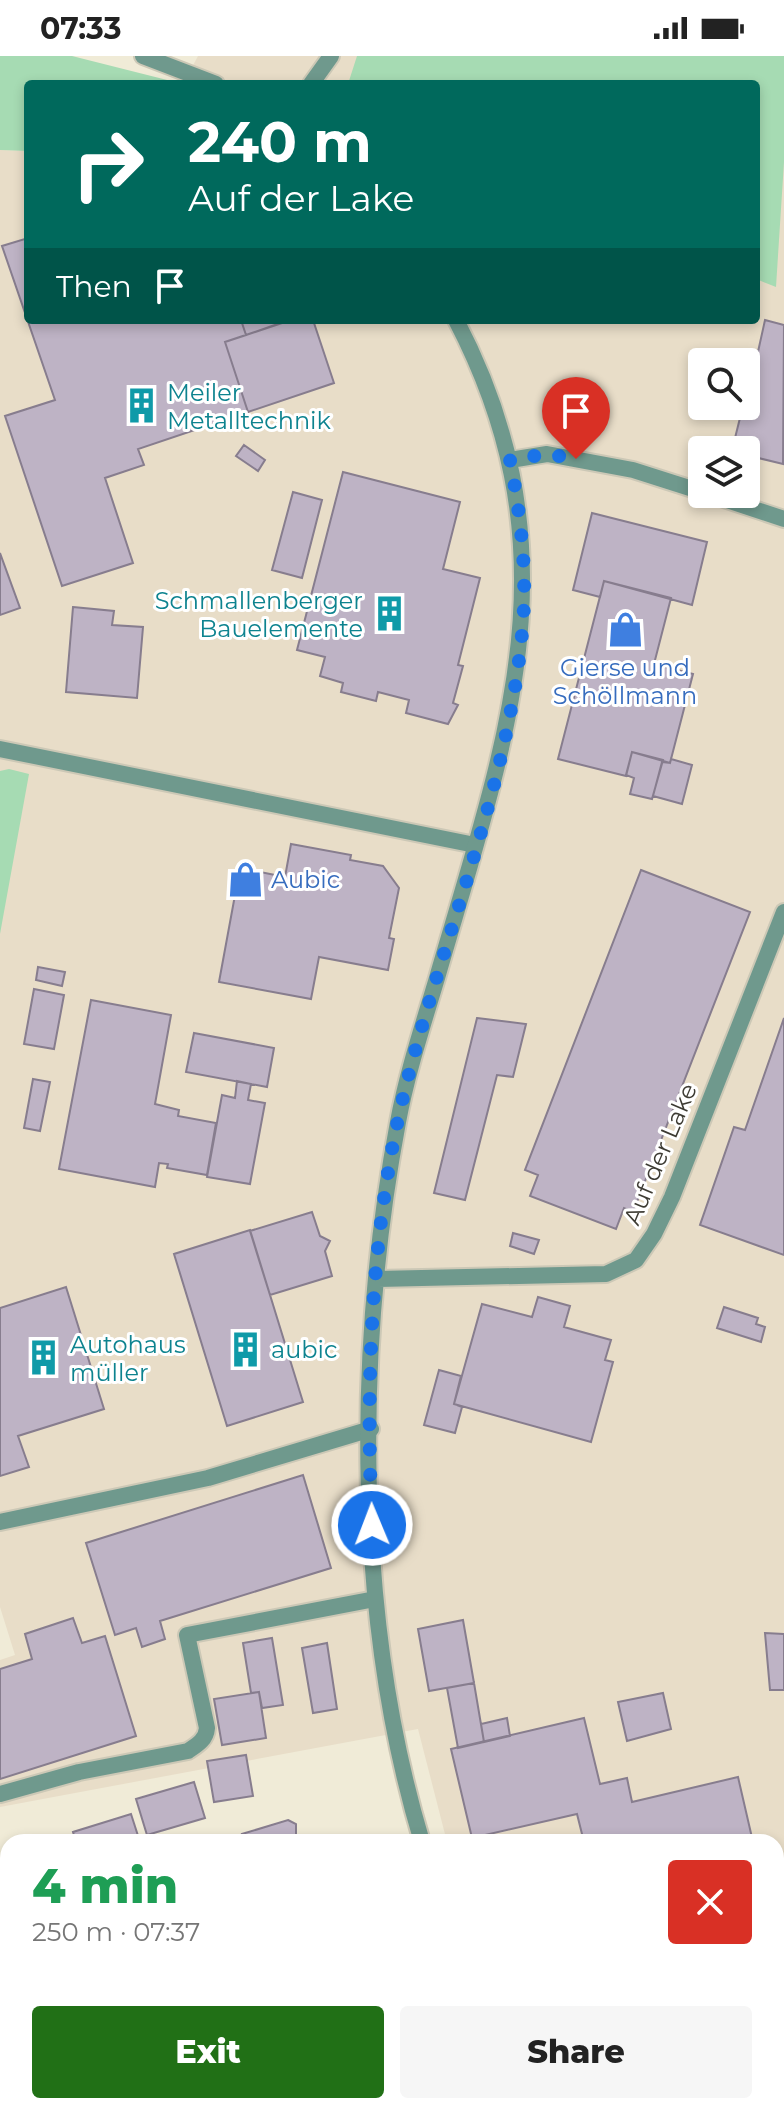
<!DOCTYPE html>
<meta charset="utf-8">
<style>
:root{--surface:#fff;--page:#f6f6f6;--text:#222;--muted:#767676;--accent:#217016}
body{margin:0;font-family:Montserrat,sans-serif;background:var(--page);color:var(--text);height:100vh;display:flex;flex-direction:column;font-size:30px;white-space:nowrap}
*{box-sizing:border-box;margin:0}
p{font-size:26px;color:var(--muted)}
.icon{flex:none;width:44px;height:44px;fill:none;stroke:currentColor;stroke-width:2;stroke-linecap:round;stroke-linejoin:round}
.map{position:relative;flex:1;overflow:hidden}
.panel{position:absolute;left:0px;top:1778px;width:784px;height:280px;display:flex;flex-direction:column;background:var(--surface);border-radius:24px 24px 0 0;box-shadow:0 4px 12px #0003}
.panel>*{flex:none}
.top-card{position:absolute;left:24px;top:24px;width:736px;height:244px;border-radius:8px;box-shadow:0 4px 12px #0003;background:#00695c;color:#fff;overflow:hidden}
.tools{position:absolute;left:688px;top:292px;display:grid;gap:16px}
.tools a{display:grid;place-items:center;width:72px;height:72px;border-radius:8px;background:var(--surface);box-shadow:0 4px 12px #0003;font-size:40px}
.pin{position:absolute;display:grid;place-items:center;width:68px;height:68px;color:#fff;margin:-82px -34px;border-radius:50% 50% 50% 0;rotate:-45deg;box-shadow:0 0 8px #0007}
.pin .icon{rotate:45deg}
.me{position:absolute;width:88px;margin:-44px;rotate:359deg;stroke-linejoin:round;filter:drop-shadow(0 0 6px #0008)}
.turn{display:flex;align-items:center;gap:28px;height:168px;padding:0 32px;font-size:36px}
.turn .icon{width:104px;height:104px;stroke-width:2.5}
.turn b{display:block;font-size:56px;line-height:68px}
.then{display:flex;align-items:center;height:76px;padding:0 32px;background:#0003;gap:16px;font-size:30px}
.round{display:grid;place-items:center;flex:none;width:84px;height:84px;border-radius:8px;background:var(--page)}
.head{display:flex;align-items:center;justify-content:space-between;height:136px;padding:0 32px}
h1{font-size:48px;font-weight:800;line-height:60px;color:#1e9e55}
.action{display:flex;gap:16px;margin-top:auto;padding:16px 32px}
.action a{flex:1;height:92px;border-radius:8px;background:var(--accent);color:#fff;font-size:32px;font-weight:800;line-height:92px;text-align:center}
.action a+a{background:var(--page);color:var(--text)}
.status{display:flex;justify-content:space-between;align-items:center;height:56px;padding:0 40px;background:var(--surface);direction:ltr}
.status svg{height:22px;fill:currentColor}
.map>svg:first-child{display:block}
</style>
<div class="status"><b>07:33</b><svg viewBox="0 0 49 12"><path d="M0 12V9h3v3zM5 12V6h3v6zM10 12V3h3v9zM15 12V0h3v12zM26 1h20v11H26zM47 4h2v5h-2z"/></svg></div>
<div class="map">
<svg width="784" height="2058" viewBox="0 0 784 2058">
<rect width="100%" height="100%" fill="#f0ebd7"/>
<!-- commercial -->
<path fill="#e8ddc8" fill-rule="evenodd" d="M 198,0 L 784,0 L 784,1891 L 776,1893 L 776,1786 L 447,1786 L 418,1673 L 0,1751 L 0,1604 L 15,1599 L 0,1551 L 0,94 L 28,95 L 28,264 L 756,264 L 756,28 L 183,28 ZM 702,306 L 746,306 L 746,350 L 702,350 ZM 702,394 L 746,394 L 746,438 L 702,438 Z"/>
<!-- green -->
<path fill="#a6dbb3" d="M 0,0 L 72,0 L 183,28 L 28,28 L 28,95 L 0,94 Z
M 357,0 L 784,0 L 784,106 L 776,231 L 756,223 L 756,28 L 348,28 Z
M 9,713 L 29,718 L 0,878 L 0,715 Z
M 784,1912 L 784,2058 L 490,2058 L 490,2050 L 776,2050 L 776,1914 Z"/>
<!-- building -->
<path fill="#beb3c5" stroke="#877d8e" stroke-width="2" d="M 28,182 L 28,264 L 241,264 L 246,279 L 225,286 L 248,356 L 138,393 L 144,409 L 105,422 L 133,507 L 62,530 L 5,360 L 55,344 L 2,190 Z
M 241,264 L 289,264 L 246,279 Z
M 291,264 L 313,264 L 334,327 L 248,356 L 225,286 Z
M 765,264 L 784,269 L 783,408 L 746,399 L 746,394 L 732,394 L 743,350 L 746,350 Z
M 244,389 L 265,404 L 258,415 L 236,400 Z
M 343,416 L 460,446 L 443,513 L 480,522 L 458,609 L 463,610 L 453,647 L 458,649 L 448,668 L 406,657 L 409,644 L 378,636 L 376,645 L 341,636 L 343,627 L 320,620 L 325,601 L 297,594 Z
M 293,436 L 322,444 L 302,522 L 272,514 Z
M 592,457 L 707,486 L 692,549 L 604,525 L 600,541 L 573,534 Z
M 0,497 L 20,552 L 0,559 Z
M 604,525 L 671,542 L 654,608 L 693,618 L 670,707 L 632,696 L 626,720 L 558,703 Z
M 73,551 L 114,555 L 112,569 L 143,571 L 137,642 L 66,636 Z
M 632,696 L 663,704 L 652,743 L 630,738 L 634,722 L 626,719 Z
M 671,703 L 692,709 L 682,748 L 653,740 L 662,706 L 670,707 Z
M 291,788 L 351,799 L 350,804 L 383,810 L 399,832 L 389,882 L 394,883 L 388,914 L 319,901 L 311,943 L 219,926 L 240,812 L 285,821 Z
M 641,814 L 750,856 L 633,1156 L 624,1152 L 616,1173 L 530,1140 L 538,1119 L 525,1114 Z
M 38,911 L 65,916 L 62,930 L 36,924 Z
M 34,933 L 64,939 L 54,993 L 24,988 Z
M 91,944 L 171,959 L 155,1048 L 179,1054 L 178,1060 L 216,1067 L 207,1119 L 167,1112 L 168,1108 L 159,1107 L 155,1131 L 59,1113 Z
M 477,962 L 526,968 L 513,1021 L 497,1019 L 465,1144 L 434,1137 Z
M 784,962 L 784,1199 L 700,1169 L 734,1071 L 745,1074 Z
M 194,977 L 274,992 L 267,1031 L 186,1016 Z
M 33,1023 L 50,1026 L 40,1075 L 24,1072 Z
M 237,1025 L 251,1028 L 248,1044 L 265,1047 L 250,1128 L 207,1121 L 222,1039 L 235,1042 Z
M 312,1156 L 320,1180 L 330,1185 L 325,1195 L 332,1220 L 270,1239 L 250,1175 Z
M 250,1174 L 303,1346 L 227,1370 L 174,1198 Z
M 513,1177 L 539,1184 L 534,1198 L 510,1190 Z
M 66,1231 L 104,1353 L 18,1380 L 29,1411 L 0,1420 L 0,1252 Z
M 538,1241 L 570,1250 L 564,1271 L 611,1284 L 605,1304 L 613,1306 L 591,1386 L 454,1348 L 482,1248 L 532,1261 Z
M 724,1251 L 758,1262 L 756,1268 L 765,1271 L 761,1286 L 717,1272 Z
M 439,1314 L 461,1320 L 454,1348 L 462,1351 L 455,1377 L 424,1369 Z
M 303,1419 L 331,1512 L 160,1565 L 165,1583 L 142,1591 L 136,1572 L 115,1579 L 86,1487 Z
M 73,1562 L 82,1587 L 105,1580 L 136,1680 L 0,1723 L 0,1613 L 32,1603 L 25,1578 Z
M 463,1564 L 474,1627 L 429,1635 L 418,1573 Z
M 765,1577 L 784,1578 L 784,1634 L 770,1634 Z
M 272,1582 L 283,1649 L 262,1652 L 259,1636 L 251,1637 L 243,1587 Z
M 327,1587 L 337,1653 L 313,1657 L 302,1592 Z
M 474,1627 L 484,1686 L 458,1692 L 447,1632 Z
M 259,1636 L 266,1682 L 222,1689 L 214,1643 Z
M 663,1637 L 671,1673 L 627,1685 L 618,1646 Z
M 507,1662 L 510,1680 L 484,1686 L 481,1668 Z
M 584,1662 L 600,1728 L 627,1722 L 632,1746 L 738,1721 L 753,1786 L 584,1786 L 577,1758 L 472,1782 L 451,1693 Z
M 246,1699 L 253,1740 L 214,1746 L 207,1705 Z
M 194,1726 L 205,1762 L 147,1779 L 136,1743 Z
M 131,1758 L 140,1786 L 76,1786 L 73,1776 Z
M 288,1764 L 296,1768 L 296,1786 L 245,1786 L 242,1778 Z
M 164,2050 L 216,2050 L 187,2058 L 166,2058 Z"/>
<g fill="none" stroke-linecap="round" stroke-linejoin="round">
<defs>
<path id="lane" d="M 0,693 L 475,789
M 0,1466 L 208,1422 L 371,1373
M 0,1738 L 79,1716 L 188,1695 C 197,1689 206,1684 207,1672 L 187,1579 L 375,1543"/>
<path id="street" d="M 143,0 L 216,28
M 311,28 L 331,0
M 510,404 L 547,398 L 633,414 L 702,436
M 709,438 L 784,463
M 378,1223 L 606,1218 L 636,1204 L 654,1178 L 672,1141 L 784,856
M 422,1786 C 355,1563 355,1294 398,1066 C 407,1017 423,969 437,922 C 505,686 579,500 456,264
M 776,1903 L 784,1902
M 467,2050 L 468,2058"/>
<path id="primary" d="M 0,1940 L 8,1965
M 35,2050 L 38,2058"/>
</defs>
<!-- lane casing -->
<use href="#lane" stroke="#ccc8b6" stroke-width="20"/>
<!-- street casing -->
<use href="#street" stroke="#ccc8b6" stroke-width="20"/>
<!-- primary casing -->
<use href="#primary" stroke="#ccc8b6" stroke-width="24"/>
<!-- lane -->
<use href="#lane" stroke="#6f998d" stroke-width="16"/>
<!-- street -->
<use href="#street" stroke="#6f998d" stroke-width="16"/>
<!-- primary -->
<use href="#primary" stroke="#1f4f44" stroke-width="20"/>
</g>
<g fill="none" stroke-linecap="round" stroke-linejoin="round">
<!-- route -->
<path stroke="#1a73e8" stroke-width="14" stroke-dasharray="0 25.2" d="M 372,1469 C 366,1335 370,1191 399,1059 C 435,899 506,743 522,578 C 528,520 521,461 510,404 L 547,398 L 576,403"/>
</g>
<!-- icons -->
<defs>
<symbol id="building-bare" viewBox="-9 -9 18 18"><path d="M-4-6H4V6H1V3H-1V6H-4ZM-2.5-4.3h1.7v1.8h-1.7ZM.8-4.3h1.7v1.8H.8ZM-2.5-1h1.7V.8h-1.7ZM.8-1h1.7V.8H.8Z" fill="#0f9aa8" stroke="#fff" stroke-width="2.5" paint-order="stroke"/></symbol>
<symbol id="shop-bare" viewBox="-9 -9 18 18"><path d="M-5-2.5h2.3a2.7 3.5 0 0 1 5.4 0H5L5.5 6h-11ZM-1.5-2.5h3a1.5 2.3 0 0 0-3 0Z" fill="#3f7fe0" stroke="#fff" stroke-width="2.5" paint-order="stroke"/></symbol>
</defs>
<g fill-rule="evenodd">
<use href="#building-bare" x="116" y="324" width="51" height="51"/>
<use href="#building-bare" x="364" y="532" width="51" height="51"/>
<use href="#shop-bare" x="600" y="548" width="51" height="51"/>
<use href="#shop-bare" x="220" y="798" width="51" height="51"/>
<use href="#building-bare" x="220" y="1268" width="51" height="51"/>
<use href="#building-bare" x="18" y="1276" width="51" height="51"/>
</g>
<g text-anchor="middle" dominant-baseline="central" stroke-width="6" stroke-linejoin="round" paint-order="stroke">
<!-- culture labels -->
<g font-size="24" fill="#0d838f" stroke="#fff" text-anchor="start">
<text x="167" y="336">Meiler<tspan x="167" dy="28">Metalltechnik</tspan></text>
<text x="363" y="544" text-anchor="end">Schmallenberger<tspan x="363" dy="28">Bauelemente</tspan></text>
<text x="70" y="1288">Autohaus<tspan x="70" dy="28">müller</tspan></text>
<text x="271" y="1293">aubic</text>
</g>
<!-- shop labels -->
<g font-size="24" fill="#366cbe" stroke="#fff">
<text x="625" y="611">Gierse und<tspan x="625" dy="28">Schöllmann</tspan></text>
<text x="271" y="823" text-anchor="start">Aubic</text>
</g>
<!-- street labels -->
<g font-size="24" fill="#3d3b33" stroke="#fff">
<text transform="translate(660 1098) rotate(-67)">Auf der Lake</text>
</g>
</g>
</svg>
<div class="tools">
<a><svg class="icon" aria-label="search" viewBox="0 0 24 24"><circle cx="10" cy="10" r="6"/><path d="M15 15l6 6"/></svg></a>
<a><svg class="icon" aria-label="layers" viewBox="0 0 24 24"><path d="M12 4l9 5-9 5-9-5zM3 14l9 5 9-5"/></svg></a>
</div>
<div class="pin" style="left:576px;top:403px;background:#d93025"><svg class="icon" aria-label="arrive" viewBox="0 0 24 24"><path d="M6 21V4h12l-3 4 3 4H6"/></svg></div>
<svg class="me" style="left:372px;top:1469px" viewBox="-20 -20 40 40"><circle r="17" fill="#1a73e8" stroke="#fff" stroke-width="3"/><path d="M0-11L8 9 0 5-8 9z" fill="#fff"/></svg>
<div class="top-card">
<div class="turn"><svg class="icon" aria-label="right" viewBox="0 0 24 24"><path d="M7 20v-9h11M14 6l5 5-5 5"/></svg><div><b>240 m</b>Auf der Lake</div></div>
<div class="then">Then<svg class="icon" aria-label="arrive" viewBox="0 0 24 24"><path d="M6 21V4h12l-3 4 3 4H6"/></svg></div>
</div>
<section class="panel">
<div class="head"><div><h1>4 min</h1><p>250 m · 07:37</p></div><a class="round" style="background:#d93025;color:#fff"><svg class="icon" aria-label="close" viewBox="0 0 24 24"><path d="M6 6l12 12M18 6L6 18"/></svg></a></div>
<div class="action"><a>Exit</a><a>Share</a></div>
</section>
</div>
